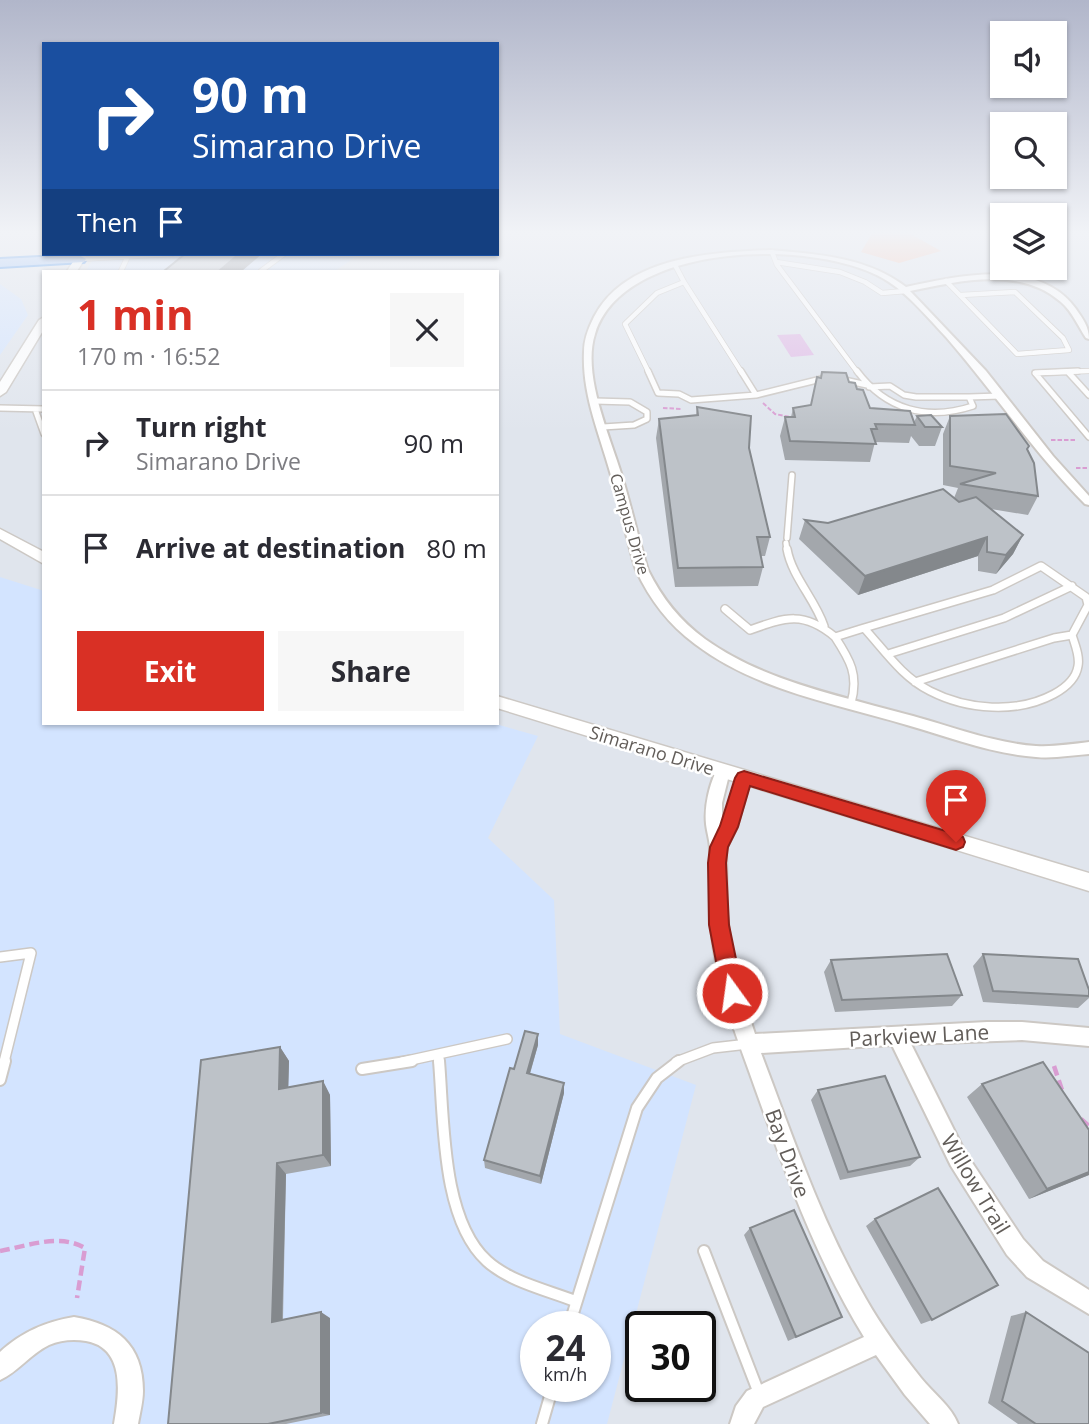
<!DOCTYPE html>
<meta charset="utf-8">
<style>
:root{--surface:#fff;--page:#f7f7f7;--text:#2b2b33;--muted:#7c7c81;--line:#e1e1e2;--accent:#d93025}
body{margin:0;font-family:"Open Sans",sans-serif;background:var(--page);color:var(--text);height:100vh;display:flex;flex-direction:column;font-size:26px;white-space:nowrap}
*{box-sizing:border-box;margin:0}
p{font-size:23px;color:var(--muted)}
.icon{flex:none;width:38px;height:38px;fill:none;stroke:currentColor;stroke-width:2;stroke-linecap:round;stroke-linejoin:round}
.map{position:relative;flex:1;overflow:hidden}
.panel{position:absolute;left:42px;top:270px;width:457px;height:455px;display:flex;flex-direction:column;background:var(--surface);border-radius:0px;box-shadow:0 2px 5px #0004}
.panel>*{flex:none}
.hud{position:absolute;left:42px;top:42px;width:457px;height:214px;border-radius:0px;box-shadow:0 2px 5px #0004;background:#1a4fa0;color:#fff;overflow:hidden}
.fabs{position:absolute;left:990px;top:21px;display:grid;gap:14px}
.fabs a{display:grid;place-items:center;width:77px;height:77px;border-radius:0px;background:var(--surface);box-shadow:0 2px 5px #0004;font-size:35px}
.speed{position:absolute;left:520px;top:1311px;display:flex;gap:14px;font-size:35px;font-weight:700;text-align:center}
.speed>*{display:grid;place-content:center;width:91px;height:91px;border-radius:50%;background:var(--surface);box-shadow:0 2px 5px #0004;line-height:1}
.speed small{font-size:18px;font-weight:400}
.speed .limit{border:4px solid #111;border-radius:10px;background:#fff;color:#111}
.pin{position:absolute;display:grid;place-items:center;width:60px;height:60px;color:#fff;margin:-72px -30px;border-radius:50% 50% 50% 0;rotate:-45deg;box-shadow:0 0 7px #0007}
.pin .icon{rotate:45deg}
.me{position:absolute;width:77px;margin:-38px;rotate:346deg;stroke-linejoin:round;filter:drop-shadow(0 0 5px #0008)}
.turn{display:flex;align-items:center;gap:24px;height:147px;padding:0 35px;font-size:32px}
.turn .icon{width:91px;height:91px;stroke-width:2.5}
.turn b{display:block;font-size:49px;line-height:60px}
.then{display:flex;align-items:center;height:66px;padding:0 35px;background:#0003;gap:14px;font-size:26px}
.round{display:grid;place-items:center;flex:none;width:74px;height:74px;border-radius:0px;background:var(--page)}
.headline{display:flex;align-items:center;justify-content:space-between;height:119px;padding:0 35px}
h1{font-size:42px;font-weight:700;line-height:52px;color:var(--accent)}
.button{display:flex;gap:14px;margin-top:auto;padding:14px 35px}
.button a{flex:1;height:80px;border-radius:0px;background:var(--accent);color:#fff;font-size:28px;font-weight:700;line-height:80px;text-align:center}
.button a+a{background:var(--page);color:var(--text)}
ul{padding:0;list-style:none}
li{display:flex;align-items:center;gap:21px;height:105px;padding:0 35px;border-top:2px solid var(--line)}
li div{flex:1}
li b{display:block;font-size:26px}
li em{font-style:normal}
.map>svg:first-child{display:block}
</style>
<div class="map">
<svg width="1089" height="1424" viewBox="0 0 1089 1424">
<rect width="100%" height="100%" fill="#e0e5ed"/>
<!-- commercial -->
<path fill="#d3e4ff" fill-rule="evenodd" d="M 96,254 L 360,254 L 335,271 L 86,271 Z
M 0,284 L 21,299 L 28,315 L 0,355 Z
M 0,577 L 44,591 L 44,723 L 492,723 L 538,736 L 488,838 L 554,900 L 560,1034 L 696,1085 L 607,1424 L 0,1424 ZM 536,1326 L 595,1326 L 595,1386 L 536,1386 Z"/>
<!-- green -->
<path fill="#e0bbe6" d="M 800,334 L 814,355 L 791,357 L 777,335 Z"/>
<!-- water -->
<path fill="#ffba9e" d="M 873,232 L 907,232 L 941,251 L 899,263 L 861,252 Z"/>
<g fill="none" stroke-linecap="round" stroke-linejoin="round">
<defs>
<path id="service-far4" d="M 772,252 L 777,265 L 858,373
M 79,259 L 172,254
M 776,262 L 840,272 L 865,282 L 882,293 L 906,291
M 675,265 L 684,282
M 121,271 L 129,254
M 261,271 L 284,254
M 946,281 L 1017,354 L 1069,350 L 1063,338 L 1015,292 L 961,295
M 684,282 L 742,373
M 649,373 L 625,324 L 657,293 L 684,282
M 1035,373 L 1089,371"/>
<path id="service-far3" d="M 648,371 L 658,393 L 679,394 L 691,400 L 756,395 L 741,371
M 857,371 C 886,410 927,421 973,406 L 969,397 L 1000,396
M 1078,371 L 1035,373 L 1089,437
M 1068,372 L 1089,395
M 840,379 L 867,385
M 869,387 L 890,386 L 904,395 L 916,397 L 969,397
M 756,395 L 825,378
M 595,401 L 630,402 L 647,412 L 647,419 L 634,425 L 603,427
M 0,408 L 44,409
M 35,409 L 44,434
M 787,538 L 792,475
M 786,543 L 787,551"/>
<path id="service-far2" d="M 787,549 C 792,577 815,599 824,626
M 1041,566 L 1086,597 L 1088,605 L 1072,635 C 1075,645 1080,656 1078,666 C 1076,679 1065,688 1054,694 C 1017,714 967,710 930,691 C 902,677 885,651 864,628 L 993,590 Z
M 725,609 L 750,630 C 786,617 804,611 835,637
M 888,654 L 1004,618 L 1072,586
M 915,682 L 1054,638 L 1072,635
M 851,703 C 859,675 850,660 835,637 L 864,628"/>
<path id="service-far1" d="M 0,957 L 31,953 L 4,1062
M 439,1056 L 439,1062
M 402,1062 L 507,1039
M 676,1062 L 713,1048 L 748,1044"/>
<path id="service" d="M 439,1061 C 444,1119 441,1219 487,1261 C 510,1282 547,1290 575,1301
M 362,1069 L 412,1061
M 0,1080 L 5,1061
M 704,1251 L 760,1396
M 569,1326 L 637,1108 L 657,1078 L 679,1061
M 542,1424 L 553,1386"/>
<path id="minor" d="M 770,250 C 817,254 867,257 906,287 C 958,276 1039,257 1076,309 C 1083,319 1089,327 1089,339 L 1086,338 C 1078,326 1072,311 1061,302 C 1020,266 959,281 910,291 L 986,371 L 1053,456 L 1089,496 L 1089,505 L 1085,504 C 1034,453 994,392 946,337 C 928,318 910,296 889,282 C 820,237 623,241 595,334 C 582,374 609,434 621,473 C 631,505 638,538 648,570 C 662,598 679,620 705,639 C 765,682 842,696 913,716 C 953,727 994,743 1036,746 C 1053,747 1072,744 1089,742 L 1089,754 C 1072,755 1053,759 1036,757 C 992,754 949,737 907,725 C 836,704 755,690 695,644 C 668,624 650,600 636,570 C 626,538 620,504 610,472 C 599,433 582,394 584,352 C 584,339 588,329 594,317 C 625,257 710,252 770,250 Z
M 723,765 L 728,767 L 730,771 L 722,803 L 722,824 L 739,774 L 744,772 L 749,774 L 751,778 L 737,827 L 726,849 L 727,915 L 732,955 L 740,989 L 755,1034 L 987,1022 L 1022,1022 L 1089,1028 L 1089,1046 L 1022,1040 L 911,1044 L 965,1152 L 1023,1239 L 1043,1261 L 1089,1290 L 1089,1314 L 1027,1277 L 1007,1255 L 951,1166 L 892,1045 L 761,1053 C 793,1137 821,1221 866,1299 C 882,1327 901,1353 921,1378 C 933,1393 951,1406 958,1424 L 930,1424 L 905,1395 L 876,1355 L 763,1407 L 754,1424 L 730,1424 L 736,1406 L 747,1391 L 864,1337 C 816,1259 786,1174 755,1088 C 740,1045 722,1002 715,956 C 708,921 711,885 710,850 C 710,841 707,833 706,824 C 704,805 710,783 718,767 Z
M 74,1317 C 116,1324 143,1344 143,1391 C 143,1401 140,1413 138,1424 L 114,1424 C 119,1395 126,1348 86,1341 C 74,1339 60,1340 49,1345 C 30,1354 18,1372 0,1380 L 0,1352 C 22,1332 45,1322 74,1317 Z"/>
<path id="tertiary" d="M 78,254 L 88,254 L 77,271 L 67,271 Z
M 44,317 L 44,329 L 6,392 L 0,396 L 0,382 L 39,320 Z
M 0,529 L 44,552 L 44,564 L 0,539 Z
M 497,696 L 1089,873 L 1089,891 L 497,708 Z"/>
<path id="motorway" d="M 79,255 L 86,259 L 84,262 L 0,267 L 0,259 Z"/>
</defs>
<!-- service-far4 casing -->
<use href="#service-far4" stroke="#ccc8c4" stroke-width="6"/>
<!-- service-far3 casing -->
<use href="#service-far3" stroke="#ccc8c4" stroke-width="8"/>
<!-- service-far2 casing -->
<use href="#service-far2" stroke="#ccc8c4" stroke-width="10"/>
<!-- service-far1 casing -->
<use href="#service-far1" stroke="#ccc8c4" stroke-width="12"/>
<!-- service casing -->
<use href="#service" stroke="#ccc8c4" stroke-width="14"/>
<!-- minor casing -->
<use href="#minor" stroke="#ccc8c4" stroke-width="4"/>
<!-- tertiary casing -->
<use href="#tertiary" stroke="#ccc8c4" stroke-width="3"/>
<!-- motorway casing -->
<use href="#motorway" stroke="#006ded" stroke-width="4"/>
<!-- path-far1 -->
<path stroke="#d99dd2" stroke-width="2" stroke-dasharray="4.5 2" stroke-linecap="butt" d="M 763,403 L 775,414 L 790,417
M 663,408 L 682,409
M 1051,440 L 1075,440
M 1076,468 L 1089,468"/>
<!-- path -->
<path stroke="#d99dd2" stroke-width="4.5" stroke-dasharray="10 5" stroke-linecap="butt" d="M 1054,1066 L 1062,1090
M 1081,1119 L 1089,1126
M 0,1251 C 28,1246 59,1233 85,1248 L 77,1298"/>
<!-- service-far4 -->
<use href="#service-far4" stroke="#fff" stroke-width="4.5"/>
<!-- service-far3 -->
<use href="#service-far3" stroke="#fff" stroke-width="5"/>
<!-- service-far2 -->
<use href="#service-far2" stroke="#fff" stroke-width="7"/>
<!-- service-far1 -->
<use href="#service-far1" stroke="#fff" stroke-width="9"/>
<!-- service -->
<use href="#service" stroke="#fff" stroke-width="10"/>
<!-- minor -->
<use href="#minor" fill="#fff" fill-rule="evenodd"/>
<!-- tertiary -->
<use href="#tertiary" fill="#fff" fill-rule="evenodd"/>
<!-- motorway -->
<use href="#motorway" fill="#85b6ff" fill-rule="evenodd"/>
</g>
<!-- wall -->
<path fill="#a3a7ac" d="M 849,382 L 857,389 L 870,408 L 914,422 L 917,416 L 942,427 L 935,446 L 919,446 L 911,436 L 909,443 L 875,442 L 870,462 L 785,460 L 780,436 L 785,417 L 791,417 L 793,408 L 811,405 Z
M 697,407 L 749,448 L 770,537 L 765,556 L 761,556 L 763,567 L 758,586 L 675,587 L 656,438 L 659,419 L 696,415 Z
M 950,416 L 1029,446 L 1027,450 L 1038,496 L 1028,515 L 991,509 L 1023,535 L 1013,554 L 996,574 L 978,571 L 978,556 L 858,595 L 799,539 L 805,520 L 828,523 L 954,498 L 958,488 L 943,485 L 943,434 Z
M 983,954 L 1089,990 L 1089,998 L 1078,1008 L 983,1002 L 973,966 Z
M 831,960 L 962,995 L 952,1006 L 835,1012 L 824,972 Z
M 538,1034 L 538,1045 L 530,1074 L 564,1083 L 564,1093 L 541,1184 L 485,1168 L 484,1160 L 514,1069 Z
M 280,1047 L 289,1061 L 288,1087 L 323,1081 L 330,1095 L 331,1166 L 286,1174 L 283,1319 L 330,1318 L 330,1415 L 286,1424 L 168,1424 Z
M 982,1084 L 1089,1130 L 1089,1175 L 1029,1199 L 967,1097 Z
M 818,1090 L 920,1157 L 910,1166 L 840,1180 L 811,1100 Z
M 875,1219 L 932,1320 L 921,1324 L 866,1226 Z
M 750,1228 L 842,1317 L 788,1341 L 744,1235 Z
M 1026,1312 L 1089,1424 L 1018,1424 L 988,1403 L 1011,1316 Z"/>
<!-- shaded-wall -->
<path fill="#84888c" d="M 239,254 L 262,254 L 242,271 L 219,271 Z
M 1023,535 L 1013,554 L 996,574 L 1006,555 Z
M 987,537 L 978,556 L 858,595 L 865,576 Z
M 538,1034 L 538,1045 L 527,1083 L 527,1073 Z
M 280,1047 L 289,1061 L 288,1102 L 279,1089 Z
M 323,1081 L 330,1095 L 331,1166 L 323,1155 Z
M 564,1083 L 564,1093 L 541,1184 L 540,1176 Z
M 277,1163 L 286,1174 L 282,1327 L 272,1322 Z
M 1089,1172 L 1089,1175 L 1029,1199 L 1047,1189 Z
M 321,1312 L 330,1318 L 330,1415 L 321,1413 Z"/>
<!-- building -->
<path fill="#bdc2c8" stroke="#84888c" stroke-width="2" d="M 185,254 L 239,254 L 219,271 L 164,271 Z
M 822,372 L 846,373 L 849,382 L 855,383 L 857,389 L 863,390 L 870,408 L 910,411 L 915,425 L 875,424 L 877,429 L 871,429 L 876,444 L 790,441 L 785,417 L 795,417 L 793,408 L 811,405 L 817,377 L 821,378 Z
M 697,407 L 751,416 L 749,448 L 770,537 L 757,537 L 763,567 L 678,568 L 659,419 L 698,415 Z
M 1006,414 L 1029,446 L 1027,449 L 1034,463 L 1038,496 L 960,484 L 996,473 L 950,466 L 950,416 Z
M 931,415 L 942,427 L 925,427 L 917,416 Z
M 943,489 L 959,502 L 976,497 L 1023,535 L 1006,555 L 987,552 L 987,537 L 865,576 L 805,520 L 828,523 Z
M 947,954 L 962,995 L 842,1000 L 831,960 Z
M 983,954 L 1078,959 L 1089,990 L 1089,996 L 993,991 Z
M 525,1031 L 538,1034 L 527,1073 L 564,1083 L 540,1176 L 484,1160 L 510,1068 L 514,1069 Z
M 280,1047 L 279,1089 L 323,1081 L 323,1155 L 277,1163 L 272,1322 L 321,1312 L 321,1413 L 268,1424 L 168,1424 L 201,1060 Z
M 1043,1062 L 1089,1130 L 1089,1172 L 1047,1189 L 982,1084 Z
M 885,1076 L 920,1157 L 848,1172 L 818,1090 Z
M 938,1188 L 998,1285 L 932,1320 L 875,1219 Z
M 794,1210 L 842,1317 L 796,1337 L 750,1228 Z
M 1026,1312 L 1089,1353 L 1089,1424 L 1036,1424 L 1002,1401 Z"/>
<!-- sky -->
<linearGradient id="sky" x2="0" y2="1"><stop stop-color="#b1b6ca"/><stop offset="0.54" stop-color="#f1f3f7"/><stop offset="1" stop-color="#f1f3f7" stop-opacity="0"/></linearGradient>
<rect width="1089" height="431" fill="url(#sky)"/>
<!-- route -->
<path fill="#d93025" stroke="#8d1f18" stroke-width="2" d="M 744,771 L 956,834 L 963,837 L 965,842 L 963,847 L 956,850 L 750,786 L 738,827 L 728,847 L 726,863 L 729,925 L 743,993 L 740,1000 L 732,1003 L 725,1000 L 722,993 L 709,925 L 708,863 L 710,847 L 720,826 L 735,778 L 738,773 Z"/>
<g text-anchor="middle" dominant-baseline="central" stroke-width="5" stroke-linejoin="round" paint-order="stroke">
<!-- far-street labels -->
<g font-size="16" fill="#625d59" stroke="#fff">
<text transform="translate(630 524) rotate(74)">Campus Drive</text>
</g>
<!-- street labels -->
<g font-size="18" fill="#625d59" stroke="#fff">
<text transform="translate(652 750) rotate(17)">Simarano Drive</text>
</g>
<!-- near-street labels -->
<g font-size="21" fill="#625d59" stroke="#fff">
<text transform="translate(919 1035) rotate(-3)">Parkview Lane</text>
<text transform="translate(788 1153) rotate(70)">Bay Drive</text>
<text transform="translate(976 1184) rotate(59)">Willow Trail</text>
</g>
</g>
</svg>
<div class="fabs">
<a><svg class="icon" aria-label="sound" viewBox="0 0 24 24"><path d="M4 9h4l5-4v14l-5-4H4zM17 9q2 3 0 6"/></svg></a>
<a><svg class="icon" aria-label="search" viewBox="0 0 24 24"><circle cx="10" cy="10" r="6"/><path d="M15 15l6 6"/></svg></a>
<a><svg class="icon" aria-label="layers" viewBox="0 0 24 24"><path d="M12 4l9 5-9 5-9-5zM3 14l9 5 9-5"/></svg></a>
</div>
<div class="speed"><div>24<small>km/h</small></div><div class="limit">30</div></div>
<div class="pin" style="left:956px;top:842px;background:#d93025"><svg class="icon" aria-label="arrive" viewBox="0 0 24 24"><path d="M6 21V4h12l-3 4 3 4H6"/></svg></div>
<svg class="me" style="left:732px;top:993px" viewBox="-20 -20 40 40"><circle r="17" fill="#d93025" stroke="#fff" stroke-width="3"/><path d="M0-11L8 9 0 5-8 9z" fill="#fff"/></svg>
<div class="hud">
<div class="turn"><svg class="icon" aria-label="right" viewBox="0 0 24 24"><path d="M7 20v-9h11M14 6l5 5-5 5"/></svg><div><b>90 m</b>Simarano Drive</div></div>
<div class="then">Then<svg class="icon" aria-label="arrive" viewBox="0 0 24 24"><path d="M6 21V4h12l-3 4 3 4H6"/></svg></div>
</div>
<section class="panel">
<div class="headline"><div><h1>1 min</h1><p>170 m · 16:52</p></div><a class="round"><svg class="icon" aria-label="close" viewBox="0 0 24 24"><path d="M6 6l12 12M18 6L6 18"/></svg></a></div>
<ul>
<li><svg class="icon" aria-label="right" viewBox="0 0 24 24"><path d="M7 20v-9h11M14 6l5 5-5 5"/></svg><div><b>Turn right</b><p>Simarano Drive</p></div><em>90 m</em></li>
<li><svg class="icon" aria-label="arrive" viewBox="0 0 24 24"><path d="M6 21V4h12l-3 4 3 4H6"/></svg><div><b>Arrive at destination</b></div><em>80 m</em></li>
</ul>
<div class="button"><a>Exit</a><a>Share</a></div>
</section>
</div>
